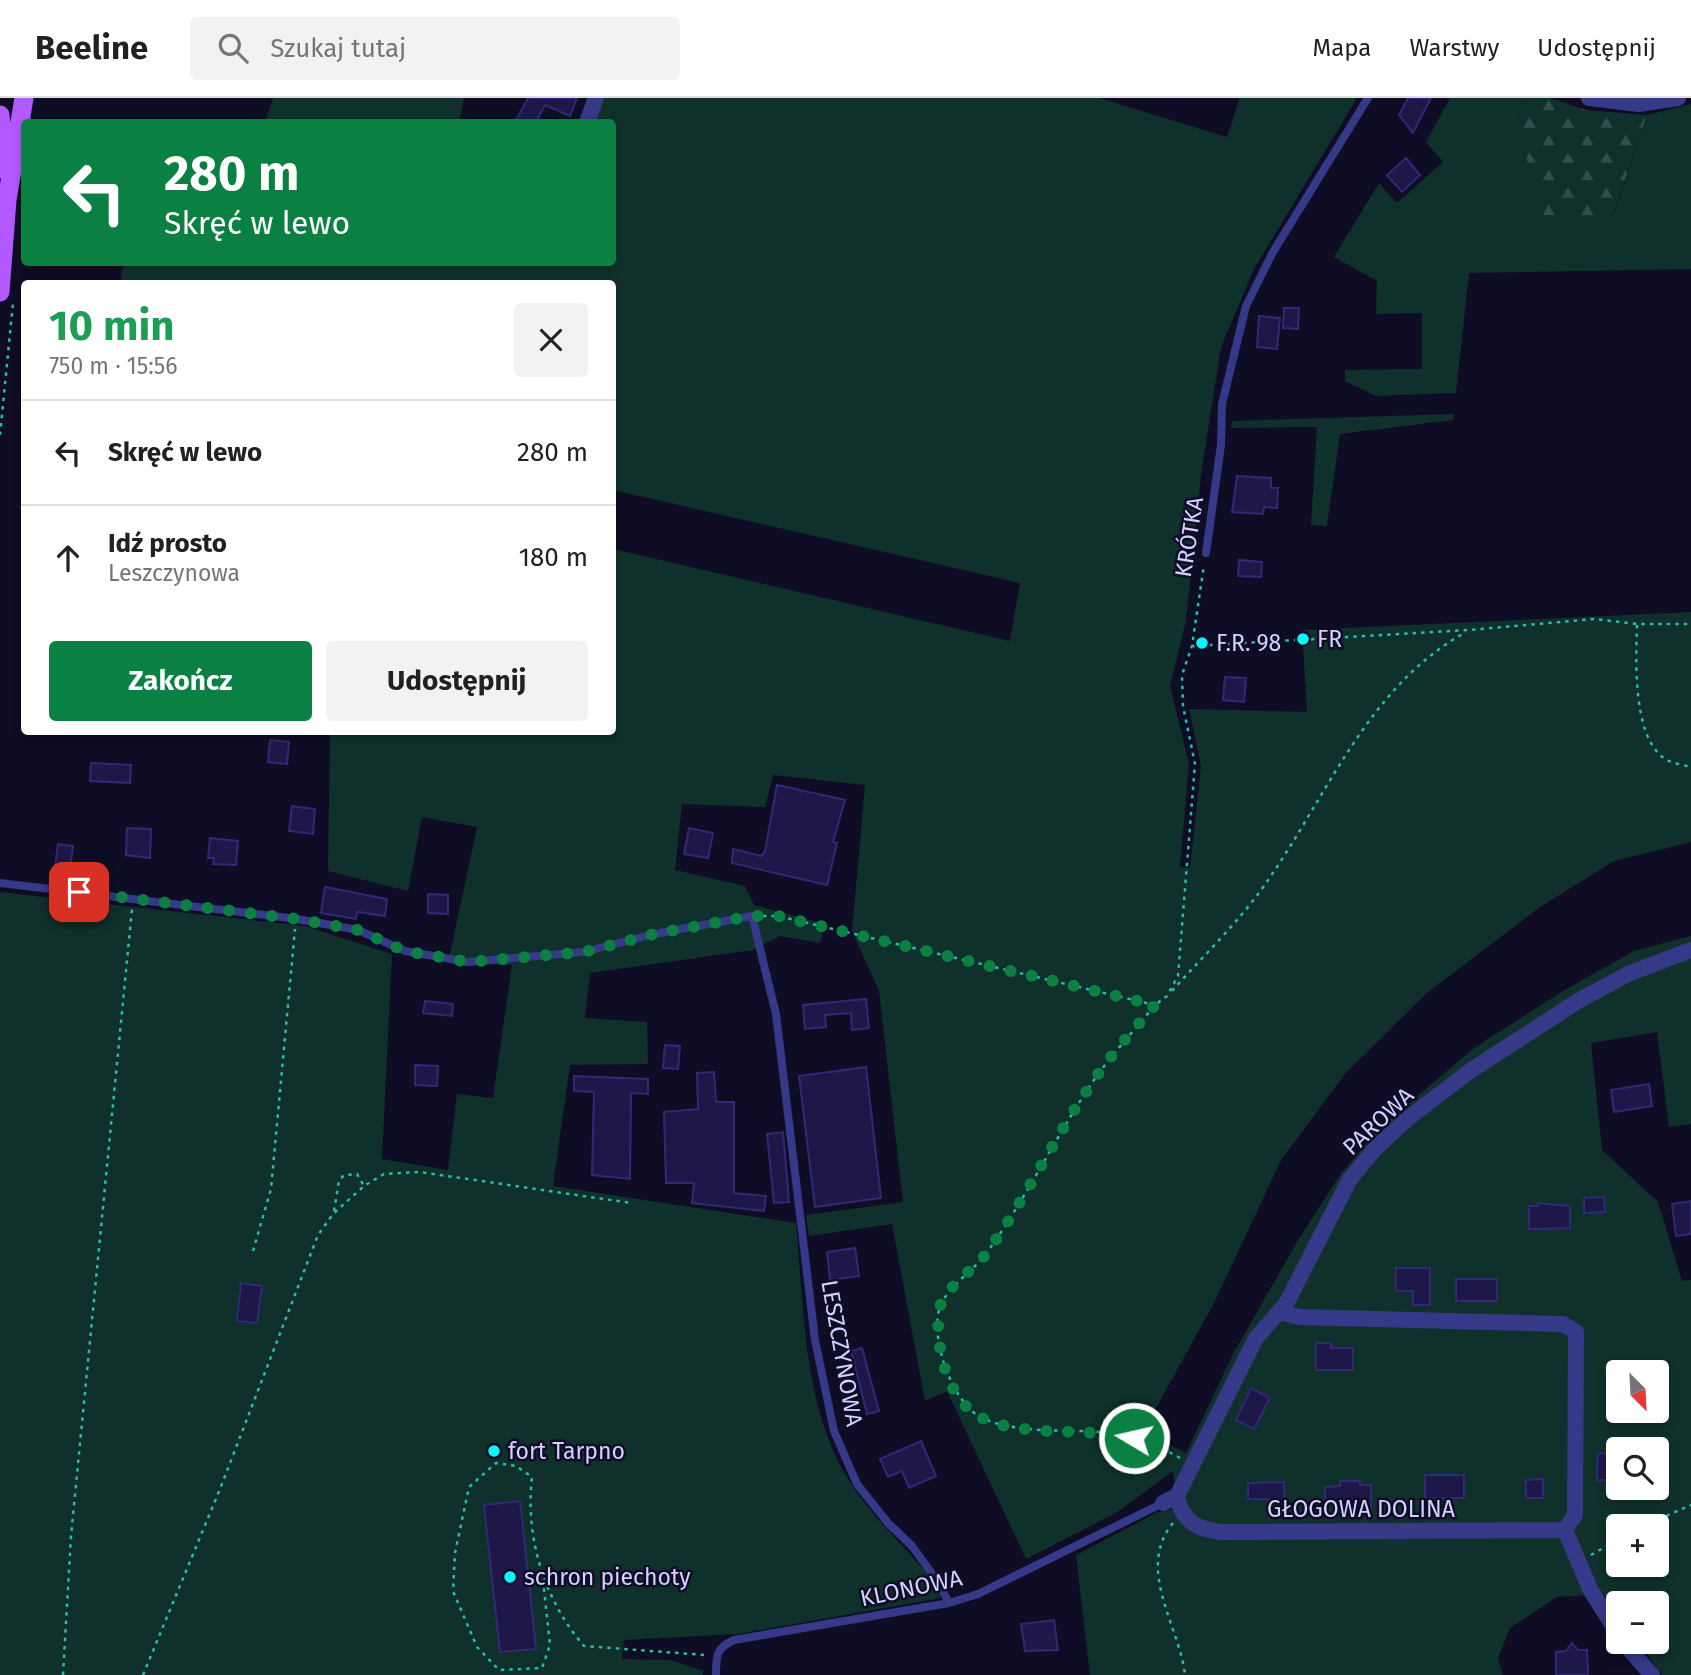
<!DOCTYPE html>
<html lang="pl">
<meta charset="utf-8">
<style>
:root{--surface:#fff;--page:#f2f2f2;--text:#202124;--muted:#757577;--line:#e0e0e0;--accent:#0b8043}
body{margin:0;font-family:"Fira Sans",sans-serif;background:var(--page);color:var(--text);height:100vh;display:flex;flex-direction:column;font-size:26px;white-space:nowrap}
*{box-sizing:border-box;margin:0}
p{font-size:23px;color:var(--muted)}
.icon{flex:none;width:38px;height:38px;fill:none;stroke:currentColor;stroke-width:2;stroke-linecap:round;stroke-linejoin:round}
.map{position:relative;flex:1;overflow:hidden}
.details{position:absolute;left:21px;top:182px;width:595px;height:455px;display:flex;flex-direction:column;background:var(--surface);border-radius:7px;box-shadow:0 4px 10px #0003}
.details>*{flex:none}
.top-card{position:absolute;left:21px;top:21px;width:595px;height:147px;border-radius:7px;box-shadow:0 4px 10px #0003;background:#0b8043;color:#fff;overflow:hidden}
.needle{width:46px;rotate:156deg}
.tools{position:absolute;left:1606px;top:1262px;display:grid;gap:14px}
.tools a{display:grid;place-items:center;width:63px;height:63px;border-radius:7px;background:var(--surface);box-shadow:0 4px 10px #0003;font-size:35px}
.pin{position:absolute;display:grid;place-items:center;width:60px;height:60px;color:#fff;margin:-30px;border-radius:14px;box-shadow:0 4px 10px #0006}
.me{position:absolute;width:77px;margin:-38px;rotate:279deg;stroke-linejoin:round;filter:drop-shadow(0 0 5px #0008)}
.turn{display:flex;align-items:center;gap:24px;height:147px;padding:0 28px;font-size:32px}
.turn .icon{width:91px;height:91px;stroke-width:2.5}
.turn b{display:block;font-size:49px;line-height:60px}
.round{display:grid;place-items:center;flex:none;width:74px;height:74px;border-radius:7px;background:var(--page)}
.headline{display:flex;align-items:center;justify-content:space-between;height:119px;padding:0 28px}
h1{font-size:42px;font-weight:700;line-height:52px;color:#1e9e55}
.button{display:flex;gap:14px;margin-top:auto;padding:14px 28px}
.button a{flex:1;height:80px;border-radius:7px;background:var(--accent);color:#fff;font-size:28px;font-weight:700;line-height:80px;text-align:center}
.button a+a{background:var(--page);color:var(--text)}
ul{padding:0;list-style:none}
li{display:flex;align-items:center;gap:21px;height:105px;padding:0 28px;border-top:2px solid var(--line)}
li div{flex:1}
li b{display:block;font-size:26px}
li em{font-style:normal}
header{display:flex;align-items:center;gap:42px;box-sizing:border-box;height:98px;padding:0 35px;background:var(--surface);border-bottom:2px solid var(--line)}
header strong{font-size:33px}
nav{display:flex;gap:38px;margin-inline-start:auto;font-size:24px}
.search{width:490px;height:63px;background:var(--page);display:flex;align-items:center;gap:18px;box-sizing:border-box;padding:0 24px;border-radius:7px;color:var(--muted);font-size:26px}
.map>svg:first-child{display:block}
</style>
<header>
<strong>Beeline</strong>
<div class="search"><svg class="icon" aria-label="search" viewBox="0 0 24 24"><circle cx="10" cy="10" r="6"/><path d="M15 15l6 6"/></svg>Szukaj tutaj</div>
<nav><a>Mapa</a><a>Warstwy</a><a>Udostępnij</a></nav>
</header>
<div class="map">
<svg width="1691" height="1577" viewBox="0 0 1691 1577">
<defs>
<pattern id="forest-firs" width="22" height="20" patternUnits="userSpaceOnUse" patternTransform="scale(1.75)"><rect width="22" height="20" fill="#10302c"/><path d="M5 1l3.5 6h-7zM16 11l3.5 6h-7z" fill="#324d4c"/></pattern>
</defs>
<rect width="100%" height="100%" fill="#0f0d25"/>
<!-- green -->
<path fill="#10302c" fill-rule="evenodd" d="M 273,0 L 464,0 L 459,24 L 265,24 Z
M 604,0 L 1099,0 L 1227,39 L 1240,0 L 1357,0 L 1254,171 L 1221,249 L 1201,377 L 1186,523 L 1170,588 L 1189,666 L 1180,769 L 1190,770 L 1201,668 L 1189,611 L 1307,614 L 1302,532 L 1691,514 L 1691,744 L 1614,763 L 1540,809 L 1428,894 L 1345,976 L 1281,1062 L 1215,1203 L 1143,1334 L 1186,1355 L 1233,1256 L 1297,1144 L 1342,1074 L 1382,1028 L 1474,950 L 1563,893 L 1634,853 L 1691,838 L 1691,1026 L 1669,1029 L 1657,934 L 1591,945 L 1602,1052 L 1658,1104 L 1682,1183 L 1691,1182 L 1691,1577 L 1662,1577 L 1638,1544 L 1657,1544 L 1657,1505 L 1619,1505 L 1619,1518 L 1603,1496 L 1557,1499 L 1510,1530 L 1498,1560 L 1503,1577 L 1090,1577 L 1076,1457 L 1156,1415 L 1177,1410 L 1173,1373 L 1116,1415 L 1026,1461 L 947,1293 L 925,1303 L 892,1126 L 809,1138 L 806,1117 L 903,1104 L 879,893 L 852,833 L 865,687 L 773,677 L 765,709 L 682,706 L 675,772 L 745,788 L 754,807 L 825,826 L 820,845 L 780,838 L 753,852 L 590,875 L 585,920 L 647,924 L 648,966 L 570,967 L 553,1088 L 796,1125 C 804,1209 803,1312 850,1384 C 873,1420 906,1450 933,1482 L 941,1500 L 738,1536 L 624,1542 L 622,1561 L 670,1562 L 703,1573 L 703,1577 L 0,1577 L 0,794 L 305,828 L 392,856 L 382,1061 L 448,1072 L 457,996 L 493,1000 L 512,867 L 448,865 L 477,729 L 422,719 L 408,793 L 328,773 L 330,634 L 612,634 L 613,451 L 1010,543 L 1020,485 L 613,392 L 612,186 L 120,185 L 123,165 L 612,164 L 612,24 L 594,24 ZM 1619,1274 L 1657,1274 L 1657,1312 L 1619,1312 ZM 1619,1351 L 1657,1351 L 1657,1390 L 1619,1390 ZM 1619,1428 L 1657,1428 L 1657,1466 L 1619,1466 Z
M 1450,0 L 1527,0 L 1517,22 L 1613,119 L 1647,17 L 1691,6 L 1691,171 L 1469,175 L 1456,295 L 1376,298 L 1345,283 L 1345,272 L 1422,271 L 1422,215 L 1376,216 L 1377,183 L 1334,159 L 1379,85 L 1397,105 L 1443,64 L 1426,44 Z
M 1453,316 L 1453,322 L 1340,336 L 1327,428 L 1311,427 L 1317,329 L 1231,330 L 1232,323 Z"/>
<!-- forest -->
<path fill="url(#forest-firs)" d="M 1527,0 L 1550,0 L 1586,12 L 1647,17 L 1612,120 L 1541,117 L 1517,22 Z"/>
<!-- building -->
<path fill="#1d1848" stroke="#312975" stroke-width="2" d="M 528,0 L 577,0 L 570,18 L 545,7 L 536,24 L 515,24 Z
M 1408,0 L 1431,0 L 1413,35 L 1399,17 Z
M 1406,60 L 1420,77 L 1402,94 L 1387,77 Z
M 1284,210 L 1299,210 L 1298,231 L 1283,230 Z
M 1259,218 L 1280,220 L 1277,251 L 1257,249 Z
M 1237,378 L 1271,380 L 1271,390 L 1278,390 L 1277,410 L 1264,409 L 1263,416 L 1232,414 Z
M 1239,462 L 1262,464 L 1261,479 L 1238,478 Z
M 1225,579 L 1246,580 L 1244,604 L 1223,602 Z
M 270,642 L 289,644 L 287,666 L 268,664 Z
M 91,665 L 131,667 L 130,685 L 90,683 Z
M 777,687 L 845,702 L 833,744 L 837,745 L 827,787 L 732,765 L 733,751 L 762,758 L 765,753 Z
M 292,708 L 315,711 L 313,736 L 289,733 Z
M 127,730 L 151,731 L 150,760 L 126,757 Z
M 689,730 L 713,735 L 708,760 L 684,756 Z
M 210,740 L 238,743 L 236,767 L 213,766 L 214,760 L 208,760 Z
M 58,746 L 73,748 L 70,771 L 55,770 Z
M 325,789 L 387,801 L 385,818 L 357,814 L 356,821 L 321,815 Z
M 428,796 L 448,797 L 448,816 L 428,815 Z
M 866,901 L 869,930 L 852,932 L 851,915 L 825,917 L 826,929 L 805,931 L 803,907 Z
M 425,903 L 453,906 L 452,918 L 423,915 Z
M 665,947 L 680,948 L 678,971 L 663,970 Z
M 415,967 L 438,968 L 437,988 L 415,987 Z
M 866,969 L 881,1100 L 815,1109 L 799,978 Z
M 714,974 L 716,1004 L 734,1004 L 734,1095 L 766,1098 L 764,1113 L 692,1105 L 694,1085 L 666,1085 L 664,1014 L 698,1011 L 697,975 Z
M 574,978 L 648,981 L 648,996 L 631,995 L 630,1081 L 592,1077 L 594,994 L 574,993 Z
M 1649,986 L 1652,1008 L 1614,1014 L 1611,992 Z
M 783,1034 L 789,1104 L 774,1105 L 767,1036 Z
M 1604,1099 L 1605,1114 L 1584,1115 L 1584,1100 Z
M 1691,1103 L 1691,1136 L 1676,1138 L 1672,1106 Z
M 1538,1105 L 1570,1108 L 1570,1130 L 1529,1131 L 1529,1108 L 1538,1108 Z
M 855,1150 L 859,1178 L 830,1182 L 827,1154 Z
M 1396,1170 L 1430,1170 L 1430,1207 L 1413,1207 L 1413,1193 L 1396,1193 Z
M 1456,1181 L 1497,1181 L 1497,1203 L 1456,1203 Z
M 241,1185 L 262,1188 L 257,1225 L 237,1223 Z
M 1316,1245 L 1331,1245 L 1331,1250 L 1353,1250 L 1353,1272 L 1316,1272 Z
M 862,1250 L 879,1313 L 867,1316 L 851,1253 Z
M 1251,1290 L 1270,1300 L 1254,1331 L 1236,1322 Z
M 921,1343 L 936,1378 L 909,1390 L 902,1373 L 888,1379 L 880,1361 Z
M 1598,1355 L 1615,1356 L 1616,1382 L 1597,1382 Z
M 1425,1377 L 1464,1377 L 1464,1400 L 1425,1400 Z
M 1543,1381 L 1543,1400 L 1526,1400 L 1526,1382 Z
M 1340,1383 L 1360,1383 L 1360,1387 L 1371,1387 L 1371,1411 L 1340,1411 L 1340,1405 L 1325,1405 L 1325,1389 L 1340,1388 Z
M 1284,1384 L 1284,1402 L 1248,1401 L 1248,1385 Z
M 520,1403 L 536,1551 L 500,1554 L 484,1407 Z
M 1054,1522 L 1058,1552 L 1025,1553 L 1021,1526 Z
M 1572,1545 L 1578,1552 L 1587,1552 L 1588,1577 L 1556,1577 L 1556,1554 L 1566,1553 Z"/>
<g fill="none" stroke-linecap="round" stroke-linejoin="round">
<!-- path -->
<path stroke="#27bda7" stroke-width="2.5" stroke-dasharray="3.5 5" stroke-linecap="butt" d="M 0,337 L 13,205
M 1637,527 C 1636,561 1632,639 1665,661 C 1672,665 1683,667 1691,669
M 1192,548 L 1469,532 L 1594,521 L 1637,526 L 1691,526
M 763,818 L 778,818 L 1155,907
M 1172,893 C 1203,858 1239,824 1266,785 C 1328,697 1368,588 1466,534
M 334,1113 L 339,1083 L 344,1077 L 357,1076 L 364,1088
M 253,1153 L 271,1091 L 295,831
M 1180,1360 C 1159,1348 1140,1339 1116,1336 C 1073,1329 1025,1338 984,1321 C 953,1308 929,1240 940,1209 C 948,1188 972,1174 985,1157 C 1025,1103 1054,1041 1092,985 C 1110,958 1134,933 1155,907 L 1167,898 L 1178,878 L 1195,666 L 1183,608 L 1182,577 L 1192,548 L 1204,467
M 1173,1425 C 1135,1471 1180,1529 1185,1577
M 1643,1428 L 1691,1407
M 1591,1457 L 1619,1441
M 543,1482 L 550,1547 L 542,1570 L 499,1572 L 477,1549 L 453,1493 L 455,1455 L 469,1389 L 496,1365 L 516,1368 L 532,1379 C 525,1439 544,1502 584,1548 L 705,1557
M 63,1577 L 71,1438 L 132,811
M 143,1577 L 220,1391 L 318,1137 L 333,1116 L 364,1088 L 384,1076 L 420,1074 L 631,1105"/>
<!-- service -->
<path stroke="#353987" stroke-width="8" d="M 1206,455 L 1221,347 L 1222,306 L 1246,208 L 1273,154 L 1368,0
M 0,785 L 297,821 L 358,832 L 405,853 L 468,864 L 584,854 L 654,836 L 752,818 L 776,916 L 815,1242 L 834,1333 L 857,1386 L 888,1425 L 912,1448 L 938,1484 L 949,1505
M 716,1577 C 716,1558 716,1550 734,1542 L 949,1505 L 978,1496 L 1163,1405"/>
<!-- minor -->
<path stroke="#353987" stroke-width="16" d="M 1589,0 L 1639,6 L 1678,0
M 587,24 L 596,0
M 1280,1214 L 1299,1219 L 1563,1226 L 1576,1234 L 1575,1417 L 1565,1432
M 1177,1398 C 1181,1423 1199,1432 1222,1434 L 1565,1432
M 1163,1405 L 1177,1398 L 1256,1240 L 1286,1206 L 1350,1081 L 1375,1051 L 1407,1021 L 1470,973 L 1578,903 L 1628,876 L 1691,852
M 1565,1432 L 1591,1493 L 1619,1537
M 1623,1544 L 1652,1577"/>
<!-- primary -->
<path stroke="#b259ff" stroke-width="19" d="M 0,17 L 5,72
M 0,194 L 7,102 L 24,0"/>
</g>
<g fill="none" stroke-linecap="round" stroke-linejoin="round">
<!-- route -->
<path stroke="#0b8043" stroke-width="12" stroke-dasharray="0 21.6" d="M 79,794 L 297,821 L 358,832 L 405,853 L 468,864 L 584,854 L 654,836 L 752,818 L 778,818 L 1155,907 C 1134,932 1110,957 1092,985 C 1054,1040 1025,1102 986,1156 C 973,1173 942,1191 939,1213 C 935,1249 947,1303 982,1320 C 1023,1340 1089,1329 1134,1340"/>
</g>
<!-- markers -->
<g fill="#00fafd" stroke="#0f0d25" stroke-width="2.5">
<circle cx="1303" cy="541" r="7"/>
<circle cx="1202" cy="545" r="7"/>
<circle cx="494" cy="1353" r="7"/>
<circle cx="510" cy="1479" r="7"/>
</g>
<g text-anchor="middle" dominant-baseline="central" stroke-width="5" stroke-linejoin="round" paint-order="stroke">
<!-- street labels -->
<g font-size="23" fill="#d3d2ff" stroke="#0f0d25">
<text transform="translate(1189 439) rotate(-81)">KRÓTKA</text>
<text transform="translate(1378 1023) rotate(-43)">PAROWA</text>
<text transform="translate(842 1255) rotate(80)">LESZCZYNOWA</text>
<text x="1361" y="1411">GŁOGOWA DOLINA</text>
<text transform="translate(911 1490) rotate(-12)">KLONOWA</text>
</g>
<!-- poi labels -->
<g font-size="23" fill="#d3d2ff" stroke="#0f0d25" text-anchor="start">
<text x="1317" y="541">FR</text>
<text x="1216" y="545">F.R. 98</text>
<text x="508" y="1353">fort Tarpno</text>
<text x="524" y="1479">schron piechoty</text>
</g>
</g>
</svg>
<div class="tools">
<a><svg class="needle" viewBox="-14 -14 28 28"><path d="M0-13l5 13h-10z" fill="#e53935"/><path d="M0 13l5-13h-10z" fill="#757577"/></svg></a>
<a><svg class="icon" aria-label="search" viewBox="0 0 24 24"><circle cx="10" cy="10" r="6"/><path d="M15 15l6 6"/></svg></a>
<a>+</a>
<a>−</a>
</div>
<div class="pin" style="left:79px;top:794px;background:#d93025"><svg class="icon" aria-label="arrive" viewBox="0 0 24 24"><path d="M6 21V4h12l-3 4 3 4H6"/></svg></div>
<svg class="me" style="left:1134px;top:1340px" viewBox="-20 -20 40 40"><circle r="17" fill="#0b8043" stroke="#fff" stroke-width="3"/><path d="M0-11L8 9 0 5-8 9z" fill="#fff"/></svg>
<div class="top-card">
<div class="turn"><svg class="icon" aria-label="left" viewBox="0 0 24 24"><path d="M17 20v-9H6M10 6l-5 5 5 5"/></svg><div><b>280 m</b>Skręć w lewo</div></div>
</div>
<section class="details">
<div class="headline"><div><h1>10 min</h1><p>750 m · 15:56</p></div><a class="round"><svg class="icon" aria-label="close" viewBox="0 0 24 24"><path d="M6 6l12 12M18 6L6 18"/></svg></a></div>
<ul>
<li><svg class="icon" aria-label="left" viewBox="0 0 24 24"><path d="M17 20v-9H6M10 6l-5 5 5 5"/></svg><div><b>Skręć w lewo</b></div><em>280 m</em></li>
<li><svg class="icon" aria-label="ahead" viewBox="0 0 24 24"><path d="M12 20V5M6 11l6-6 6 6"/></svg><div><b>Idź prosto</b><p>Leszczynowa</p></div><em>180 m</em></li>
</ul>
<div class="button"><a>Zakończ</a><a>Udostępnij</a></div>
</section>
</div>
